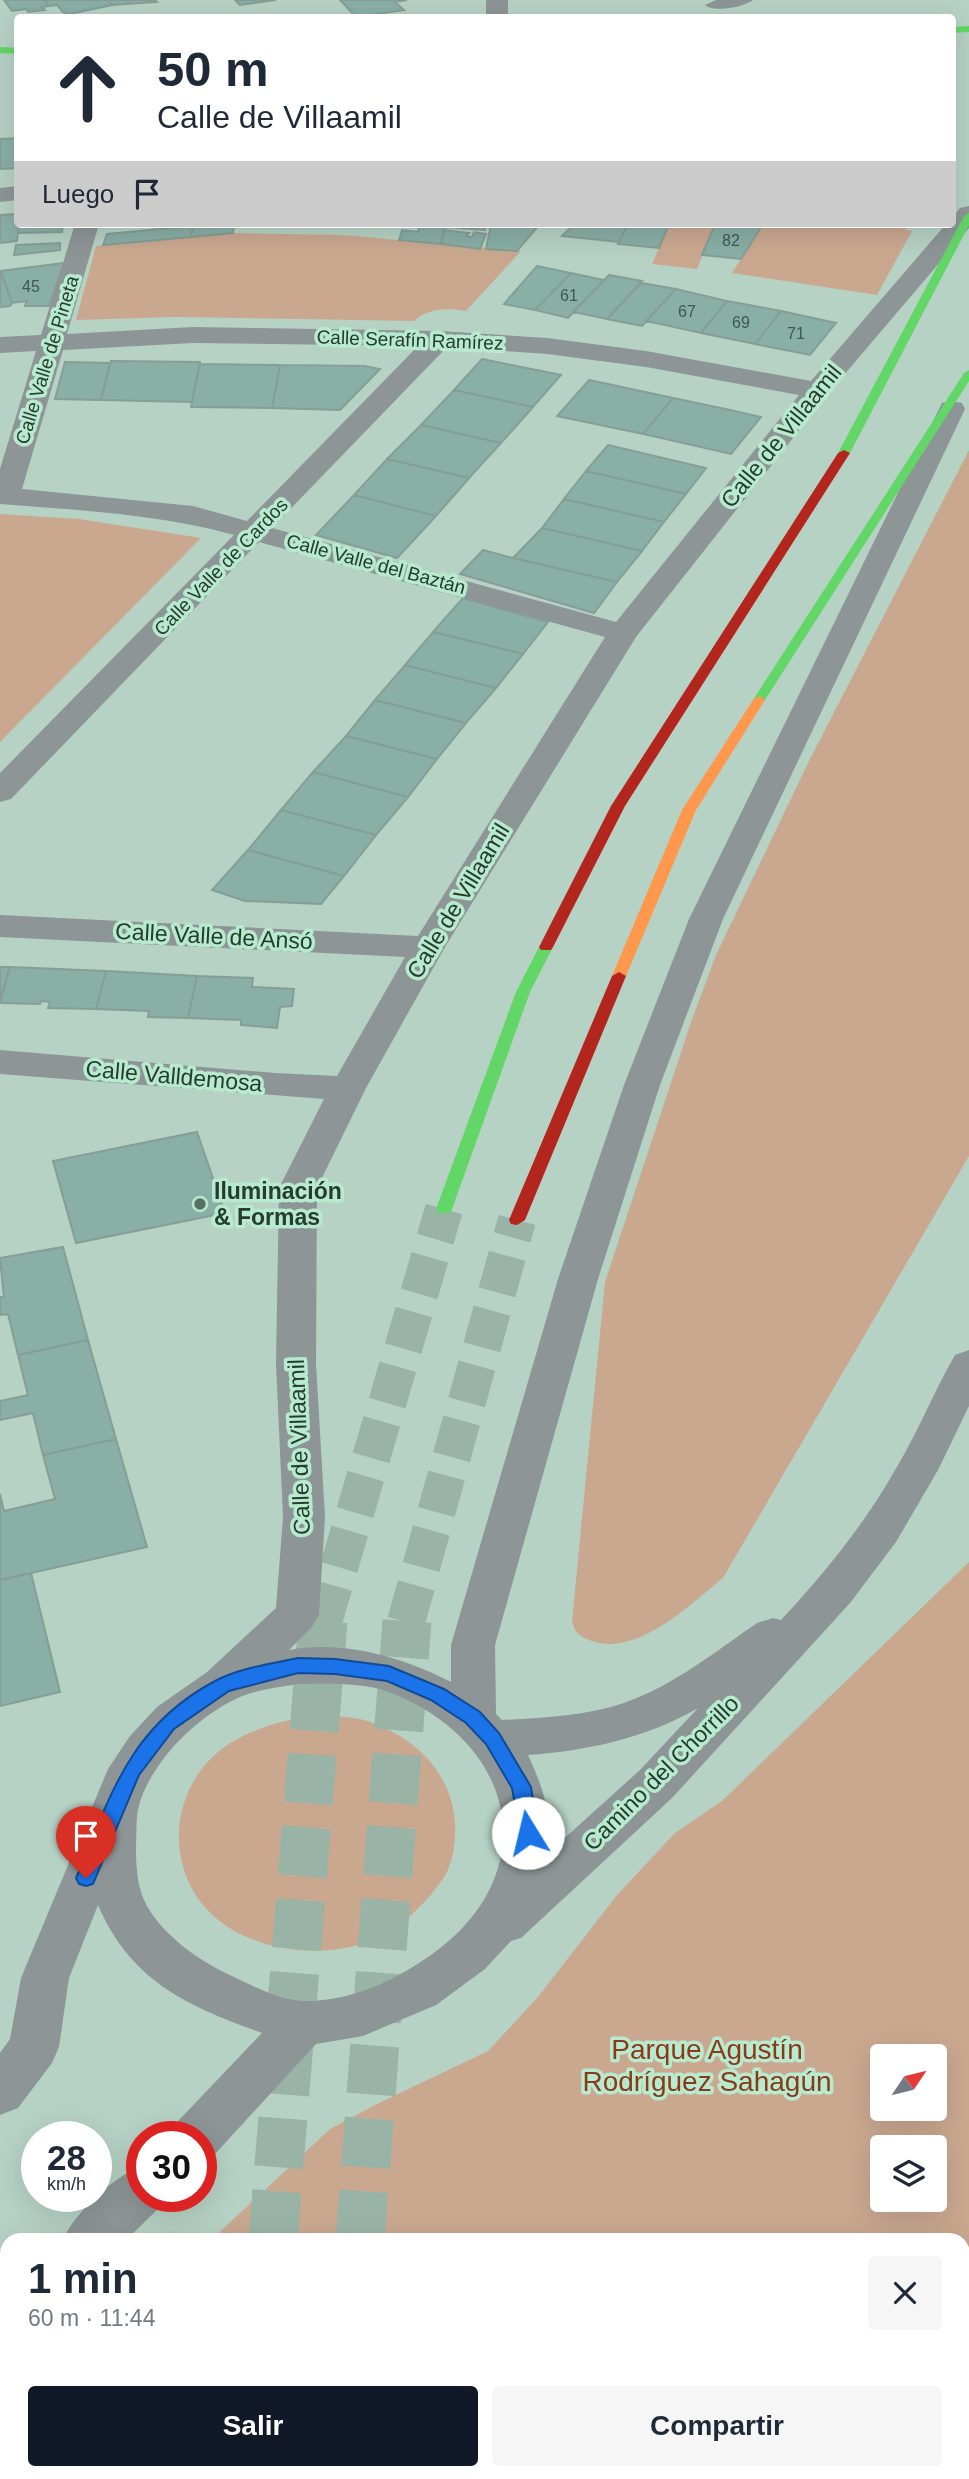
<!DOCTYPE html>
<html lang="es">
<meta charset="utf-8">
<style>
:root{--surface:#fff;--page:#f6f6f7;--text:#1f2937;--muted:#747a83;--accent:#111827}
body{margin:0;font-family:Helvetica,sans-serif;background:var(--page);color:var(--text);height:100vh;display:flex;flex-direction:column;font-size:26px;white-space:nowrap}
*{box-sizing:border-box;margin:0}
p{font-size:23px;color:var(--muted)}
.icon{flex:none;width:38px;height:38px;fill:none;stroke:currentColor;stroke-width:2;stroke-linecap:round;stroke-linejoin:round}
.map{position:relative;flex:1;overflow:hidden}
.details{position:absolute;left:0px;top:2233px;width:970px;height:247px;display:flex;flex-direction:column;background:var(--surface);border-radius:21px 21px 0 0;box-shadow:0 7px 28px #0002}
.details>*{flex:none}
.guide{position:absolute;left:14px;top:14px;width:942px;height:214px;border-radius:7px;box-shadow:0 7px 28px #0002;background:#fff;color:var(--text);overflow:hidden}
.needle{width:46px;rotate:55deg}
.buttons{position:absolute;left:870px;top:2044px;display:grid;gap:14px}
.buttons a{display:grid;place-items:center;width:77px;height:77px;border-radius:7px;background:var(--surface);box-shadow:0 7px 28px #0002;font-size:35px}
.speed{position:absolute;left:21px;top:2121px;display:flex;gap:14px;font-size:35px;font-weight:700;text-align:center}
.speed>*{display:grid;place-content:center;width:91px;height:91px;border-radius:50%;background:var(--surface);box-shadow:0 7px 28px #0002;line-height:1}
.speed small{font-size:18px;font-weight:400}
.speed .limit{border:10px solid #d22;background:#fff;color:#111}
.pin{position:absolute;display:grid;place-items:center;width:60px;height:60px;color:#fff;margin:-72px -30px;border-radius:50% 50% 50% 0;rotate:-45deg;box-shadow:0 0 7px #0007}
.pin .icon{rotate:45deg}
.me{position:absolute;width:77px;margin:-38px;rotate:351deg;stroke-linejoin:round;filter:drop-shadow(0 0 5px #0008)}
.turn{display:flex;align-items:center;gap:24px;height:147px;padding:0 28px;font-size:32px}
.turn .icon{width:91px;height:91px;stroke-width:2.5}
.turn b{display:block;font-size:49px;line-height:60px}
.then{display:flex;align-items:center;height:66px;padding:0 28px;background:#0003;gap:14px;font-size:26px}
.round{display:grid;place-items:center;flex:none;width:74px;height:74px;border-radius:7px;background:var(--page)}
.headline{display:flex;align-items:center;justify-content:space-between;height:119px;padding:0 28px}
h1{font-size:42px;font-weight:700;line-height:52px}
.button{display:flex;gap:14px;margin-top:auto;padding:14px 28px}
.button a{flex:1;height:80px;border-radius:7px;background:var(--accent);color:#fff;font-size:28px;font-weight:700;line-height:80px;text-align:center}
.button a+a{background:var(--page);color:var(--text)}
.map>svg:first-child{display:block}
</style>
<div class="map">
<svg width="969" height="2479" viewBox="0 0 969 2479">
<rect width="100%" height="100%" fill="#b6d2c4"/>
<!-- green -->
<path fill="#caa890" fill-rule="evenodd" d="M 669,224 L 715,224 L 697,269 L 652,264 Z
M 763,224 L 907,224 L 906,230 L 912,231 L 877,295 L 732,273 Z
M 233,233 L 343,235 L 521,251 L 466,311 C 447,308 429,308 414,321 L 175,317 L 76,320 L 96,246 Z
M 969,450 L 969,1156 L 723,1578 C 689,1605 636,1659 589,1640 C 579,1636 574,1632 572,1621 L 605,1282 L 691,1022 L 716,955 L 809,761 Z
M 0,514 L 79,519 L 201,538 L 0,742 Z
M 969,1562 L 969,2479 L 0,2479 L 0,2443 L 7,2437 L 7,2473 L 962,2473 L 962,2240 L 211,2240 L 330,2129 L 377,2104 L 488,2051 L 538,1997 L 617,1895 L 675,1833 L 722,1801 ZM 882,2056 L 934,2056 L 934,2109 L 882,2109 ZM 882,2147 L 934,2147 L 934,2200 L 882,2200 Z
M 317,1715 C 332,1716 349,1716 364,1720 C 413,1735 452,1771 455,1824 C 456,1841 453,1865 443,1879 C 427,1901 409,1920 386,1934 C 337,1961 259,1955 216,1918 C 160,1870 169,1780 232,1742 C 259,1726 286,1720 317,1715 Z"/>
<!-- building -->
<path fill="#89afa6" stroke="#869e96" stroke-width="2" d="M 4,0 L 44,0 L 49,6 L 42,7 L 45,10 L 28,12 L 26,9 L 12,11 Z
M 44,0 L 108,0 L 112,5 L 70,14 L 63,12 L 57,5 L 49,6 Z
M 108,0 L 155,0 L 157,2 L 112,5 Z
M 235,0 L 276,0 L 240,5 Z
M 340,0 L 407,0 L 395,2 L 404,10 L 356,17 Z
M 18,138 L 18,168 L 0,169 L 0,139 Z
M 14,214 L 18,216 L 19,224 L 17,241 L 0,243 L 0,215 Z
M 19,224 L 63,224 L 62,232 L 18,233 Z
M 420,224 L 446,224 L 441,244 L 399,240 L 402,230 L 418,232 Z
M 446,224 L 486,224 L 485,230 L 445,227 Z
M 491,224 L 540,224 L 517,251 L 486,249 Z
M 574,224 L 628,224 L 619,242 L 562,236 Z
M 628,224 L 669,224 L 659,248 L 618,244 Z
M 715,224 L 763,224 L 741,259 L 702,255 Z
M 194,225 L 234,226 L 233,233 L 190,237 Z
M 194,226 L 190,237 L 103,245 L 107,234 Z
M 444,230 L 469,233 L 466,236 L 472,237 L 474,232 L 486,234 L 480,249 L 441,244 Z
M 60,243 L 60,250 L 14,255 L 16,245 Z
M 64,263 L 49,306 L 25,306 L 27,301 L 12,303 L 1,271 Z
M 537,266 L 571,273 L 535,310 L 504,304 Z
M 0,271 L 12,303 L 10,306 L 0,307 Z
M 571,273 L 604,280 L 568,318 L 535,310 Z
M 609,275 L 642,281 L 607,319 L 573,312 Z
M 641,283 L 676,289 L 642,326 L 607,319 Z
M 676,289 L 727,301 L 701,333 L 646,321 Z
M 727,301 L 781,311 L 755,344 L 701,333 Z
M 781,311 L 836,323 L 810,355 L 755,344 Z
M 482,359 L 561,375 L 533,407 L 454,390 Z
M 111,361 L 200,362 L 192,402 L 101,400 Z
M 65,362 L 110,363 L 101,400 L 55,399 Z
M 200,364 L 280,365 L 272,408 L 191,407 Z
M 280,365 L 365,366 L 380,369 L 340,410 L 272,408 Z
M 589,380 L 673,398 L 643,434 L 557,416 Z
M 454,390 L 533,407 L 501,443 L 421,425 Z
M 673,398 L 730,410 L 761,417 L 731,454 L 643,434 Z
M 421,425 L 501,443 L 469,478 L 387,459 Z
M 608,445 L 706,468 L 686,494 L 586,471 Z
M 387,459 L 469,478 L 436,516 L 354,495 Z
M 586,471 L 686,494 L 664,522 L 564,499 Z
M 354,495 L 436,516 L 397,558 L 316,535 Z
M 564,499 L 664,522 L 642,551 L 542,528 Z
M 542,528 L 642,551 L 617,582 L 513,558 Z
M 483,550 L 513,558 L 617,582 L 594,613 L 460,574 Z
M 463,598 L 548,622 L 523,654 L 433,632 Z
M 433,632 L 523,654 L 496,688 L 405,665 Z
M 405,665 L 496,688 L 466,723 L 375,700 Z
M 375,700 L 466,723 L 437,759 L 346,736 Z
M 346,736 L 437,759 L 408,797 L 313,772 Z
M 313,772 L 408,797 L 376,835 L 281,810 Z
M 281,810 L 376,835 L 344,876 L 248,850 Z
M 248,850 L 344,876 L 321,904 L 245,901 L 212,890 Z
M 0,967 L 10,967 L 0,999 Z
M 10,967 L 106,971 L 96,1009 L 48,1008 L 50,1002 L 41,1001 L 40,1004 L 0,1003 Z
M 106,971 L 197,976 L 188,1018 L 148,1017 L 149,1011 L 96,1009 Z
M 197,976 L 253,978 L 252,987 L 294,989 L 292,1006 L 280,1007 L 277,1028 L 241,1025 L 241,1020 L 188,1018 Z
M 197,1132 L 225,1213 L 76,1243 L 53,1161 Z
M 63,1247 L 88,1340 L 18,1355 L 8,1314 L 0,1315 L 0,1297 L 4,1297 L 0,1258 Z
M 88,1340 L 116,1439 L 43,1455 L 33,1413 L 0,1420 L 0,1401 L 28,1395 L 18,1355 Z
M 116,1439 L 147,1547 L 0,1580 L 0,1494 L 4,1511 L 55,1499 L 43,1455 Z
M 31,1573 L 60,1692 L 0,1706 L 0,1580 Z"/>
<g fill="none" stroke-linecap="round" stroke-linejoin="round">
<!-- secondary-tunnel-far1 -->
<path stroke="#99b4a7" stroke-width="38" stroke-dasharray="38 19" stroke-linecap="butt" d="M 323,1622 L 444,1209
M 406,1622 L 517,1220"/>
<!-- secondary-tunnel -->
<path stroke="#99b4a7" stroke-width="49" stroke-dasharray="49 24" stroke-linecap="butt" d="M 273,2240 L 323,1621
M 360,2240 L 407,1621
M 266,2473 L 266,2479
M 355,2473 L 355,2479"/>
<!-- lane -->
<path fill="#8d9596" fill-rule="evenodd" d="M 753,0 C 744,7 714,13 705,5 L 716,0 Z"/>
<!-- street -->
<path fill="#8d9596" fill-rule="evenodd" d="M 486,0 L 508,0 L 508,18 L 486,18 Z
M 18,186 L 18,200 L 0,202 L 0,188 Z
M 969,206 L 969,228 L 826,396 L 636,637 L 445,947 L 366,1088 L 317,1188 L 316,1364 L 325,1517 L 319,1615 L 312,1627 L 289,1650 C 344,1640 402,1657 451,1682 L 451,1645 L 558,1279 L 624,1085 L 689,919 L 939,409 L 942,403 L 952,401 L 962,403 L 965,409 L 723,919 L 660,1085 L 598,1279 L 495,1645 L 496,1714 L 502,1720 C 542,1718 585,1716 624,1703 C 673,1686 715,1652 757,1623 L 773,1618 L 781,1620 C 826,1572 866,1522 898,1465 C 919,1430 934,1391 955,1355 L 969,1350 L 969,1406 L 938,1470 L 896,1542 L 850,1603 L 672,1798 L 521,1938 L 511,1941 L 485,1969 L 436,2005 L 363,2036 L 316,2044 L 215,2154 L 201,2159 L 201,2137 L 172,2137 L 179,2120 L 262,2033 C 188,2006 131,1982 98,1905 L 69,1978 L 59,2047 L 52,2063 L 18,2108 L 0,2115 L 0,2053 L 10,2039 L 21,1978 L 108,1769 L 130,1736 L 157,1707 L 207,1672 L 276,1608 L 283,1517 L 276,1364 L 279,1188 L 324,1099 L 0,1074 L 0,1050 L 275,1073 L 337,1076 L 405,957 L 0,937 L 0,915 L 418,936 L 605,637 L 259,542 L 11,799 L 0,802 L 0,773 L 234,535 C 158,514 78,510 0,504 L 0,469 L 36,351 L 0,353 L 0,337 L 41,335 L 75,224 L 99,224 L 67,334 L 193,327 L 440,331 L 547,338 L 646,351 L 811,381 L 946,224 L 952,224 L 952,218 L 960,208 ZM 193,343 L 418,346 L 247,521 L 193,506 L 22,489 L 63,350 ZM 447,347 L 547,354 L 646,367 L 799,395 L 616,622 L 272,528 ZM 298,1684 C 327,1684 361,1682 389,1692 C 525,1745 545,1885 419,1963 C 385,1985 349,2000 308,2001 C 283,2002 255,1987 232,1976 C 200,1962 159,1933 144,1900 C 137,1884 136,1865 136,1847 C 137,1831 135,1814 141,1799 C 156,1756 203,1711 245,1695 C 262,1689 281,1687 298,1684 ZM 698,1708 L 640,1770 L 547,1854 C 554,1819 543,1787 528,1755 C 587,1751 646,1738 698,1708 Z
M 142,2166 L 142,2196 L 165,2196 L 160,2207 L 126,2240 L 63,2240 C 75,2212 113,2177 142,2166 Z
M 7,2292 L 7,2348 L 0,2351 L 0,2295 Z"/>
<!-- fast -->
<path fill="#63d668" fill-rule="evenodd" d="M 969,26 L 969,32 L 952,33 L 952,27 Z
M 0,47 L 18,48 L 18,54 L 0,53 Z
M 969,213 L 969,225 L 850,453 L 840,455 L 838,453 L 964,216 Z
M 969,370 L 969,381 L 765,700 L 759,704 L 755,703 L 753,700 L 964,373 Z
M 546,943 L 553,947 L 530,992 L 452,1209 L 450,1213 L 438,1213 L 436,1209 L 516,992 L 539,947 Z"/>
<!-- slow -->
<path fill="#ff974d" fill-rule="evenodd" d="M 759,696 L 765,700 L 696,810 L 626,976 L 619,980 L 614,979 L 612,976 L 682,810 L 753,700 Z"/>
<!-- jam -->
<path fill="#b3261e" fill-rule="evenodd" d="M 844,450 L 850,453 L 625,806 L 553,947 L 551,950 L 541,950 L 539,947 L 611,806 L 838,453 Z
M 619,972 L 626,976 L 525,1220 L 517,1225 L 511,1224 L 509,1220 L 612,976 Z"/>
</g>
<!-- route -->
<path fill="#1a73e8" stroke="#114b97" stroke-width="2" d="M 298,1658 L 335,1659 L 389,1666 L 444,1689 L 480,1712 L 499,1733 L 531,1787 L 538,1833 L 535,1839 L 528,1841 L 521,1839 L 512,1788 L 486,1744 L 466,1723 L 431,1700 L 387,1681 L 335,1674 L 298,1673 L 229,1691 L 174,1729 L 139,1775 L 93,1884 L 86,1886 L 79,1884 L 76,1878 C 111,1795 129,1727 215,1681 C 239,1668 271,1664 298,1658 Z"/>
<!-- markers -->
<circle fill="#597064" stroke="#b7eacf" stroke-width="2.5" cx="200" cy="1204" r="7"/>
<g text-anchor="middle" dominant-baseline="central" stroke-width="7" stroke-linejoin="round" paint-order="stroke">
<!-- far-number labels -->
<g font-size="16" fill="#40594e">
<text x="731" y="240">82</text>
<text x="31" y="286">45</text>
<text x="569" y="295">61</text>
<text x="687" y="311">67</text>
<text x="741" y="322">69</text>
<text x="796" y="333">71</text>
</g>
<!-- far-street labels -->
<g font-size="19" fill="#273c31" stroke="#b7eacf">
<text transform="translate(410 340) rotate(2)">Calle Serafín Ramírez</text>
<text transform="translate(47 360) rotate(-73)">Calle Valle de Pineta</text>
<text transform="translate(376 564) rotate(15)">Calle Valle del Baztán</text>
<text transform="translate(221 567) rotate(-46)">Calle Valle de Cardos</text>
</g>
<!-- street labels -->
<g font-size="23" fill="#273c31" stroke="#b7eacf">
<text transform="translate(781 436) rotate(-51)">Calle de Villaamil</text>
<text transform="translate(458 901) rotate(-59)">Calle de Villaamil</text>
<text transform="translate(214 936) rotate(3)">Calle Valle de Ansó</text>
<text transform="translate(174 1076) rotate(5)">Calle Valldemosa</text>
<text transform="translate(299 1447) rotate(-92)">Calle de Villaamil</text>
<text transform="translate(661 1773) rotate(-45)">Camino del Chorrillo</text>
</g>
<!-- poi labels -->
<g font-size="23" font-weight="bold" fill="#273c31" stroke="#b7eacf" text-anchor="start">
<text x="214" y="1191">Iluminación<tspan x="214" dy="26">&amp; Formas</tspan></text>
</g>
<!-- near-park labels -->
<g font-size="28" fill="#893a18" stroke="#b7eacf">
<text x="707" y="2049">Parque Agustín<tspan x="707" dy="32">Rodríguez Sahagún</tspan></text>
</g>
</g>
</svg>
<div class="buttons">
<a><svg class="needle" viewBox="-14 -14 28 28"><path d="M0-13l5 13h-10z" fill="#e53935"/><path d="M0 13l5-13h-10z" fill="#747a83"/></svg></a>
<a><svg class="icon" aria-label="layers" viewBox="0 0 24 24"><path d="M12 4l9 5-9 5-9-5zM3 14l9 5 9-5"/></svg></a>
</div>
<div class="speed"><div>28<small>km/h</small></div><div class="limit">30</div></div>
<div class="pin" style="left:86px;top:1878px;background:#d93025"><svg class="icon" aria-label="arrive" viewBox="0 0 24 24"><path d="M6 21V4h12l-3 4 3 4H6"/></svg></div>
<svg class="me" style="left:528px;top:1833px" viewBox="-20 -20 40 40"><circle r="19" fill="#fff"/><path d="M0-13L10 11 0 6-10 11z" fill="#1a73e8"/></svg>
<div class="guide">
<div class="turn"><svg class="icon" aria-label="ahead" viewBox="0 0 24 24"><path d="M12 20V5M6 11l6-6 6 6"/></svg><div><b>50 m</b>Calle de Villaamil</div></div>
<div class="then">Luego<svg class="icon" aria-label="arrive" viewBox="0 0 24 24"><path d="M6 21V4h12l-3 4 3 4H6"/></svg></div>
</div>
<section class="details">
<div class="headline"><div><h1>1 min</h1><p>60 m · 11:44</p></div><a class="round"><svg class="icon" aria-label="close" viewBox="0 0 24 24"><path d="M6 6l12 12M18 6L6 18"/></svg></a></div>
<div class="button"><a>Salir</a><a>Compartir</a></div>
</section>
</div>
